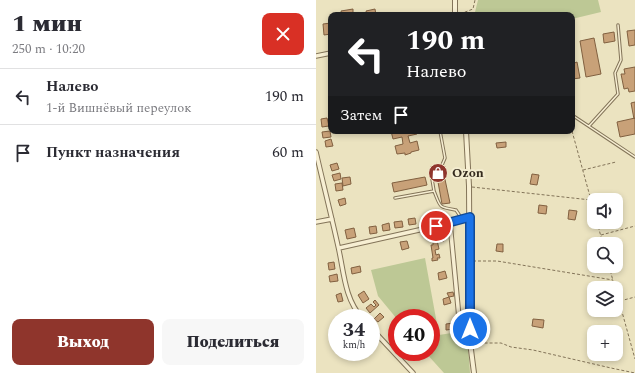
<!DOCTYPE html>
<html lang="ru">
<meta charset="utf-8">
<style>
:root{--surface:#fff;--page:#f7f7f7;--text:#2b2b33;--muted:#7c7c81;--line:#e1e1e2;--accent:#8f352c}
body{margin:0;font-family:Spectral,serif;background:var(--page);color:var(--text);height:100vh;display:flex;flex-direction:column;font-size:15px;white-space:nowrap}
*{box-sizing:border-box;margin:0}
p{font-size:13px;color:var(--muted)}
.icon{flex:none;width:22px;height:22px;fill:none;stroke:currentColor;stroke-width:2;stroke-linecap:round;stroke-linejoin:round}
.map{position:relative;flex:1;overflow:hidden}
.details{display:flex;flex-direction:column;background:var(--surface);width:316px}
.details>*{flex:none}
.hud{position:absolute;left:12px;top:12px;width:247px;height:122px;border-radius:8px;box-shadow:0 2px 6px #0003;background:#202124;color:#fff;overflow:hidden}
.controls{position:absolute;left:271px;top:193px;display:grid;gap:8px}
.controls a{display:grid;place-items:center;width:36px;height:36px;border-radius:8px;background:var(--surface);box-shadow:0 2px 6px #0003;font-size:20px}
.speed{position:absolute;left:12px;top:309px;display:flex;gap:8px;font-size:20px;font-weight:700;text-align:center}
.speed>*{display:grid;place-content:center;width:52px;height:52px;border-radius:50%;background:var(--surface);box-shadow:0 2px 6px #0003;line-height:1}
.speed small{font-size:10px;font-weight:400}
.speed .limit{border:6px solid #d22;background:#fff;color:#111}
.pin{position:absolute;display:grid;place-items:center;width:34px;height:34px;color:#fff;margin:-17px;border:2px solid #fff;border-radius:50%;box-shadow:0 1px 4px #0007}
.me{position:absolute;width:44px;margin:-22px;rotate:0deg;stroke-linejoin:round;filter:drop-shadow(0 0 3px #0008)}
.turn{display:flex;align-items:center;gap:14px;height:84px;padding:0 12px;font-size:18px}
.turn .icon{width:52px;height:52px;stroke-width:2.5}
.turn b{display:block;font-size:28px;line-height:34px}
.then{display:flex;align-items:center;height:38px;padding:0 12px;background:#0003;gap:8px;font-size:15px}
.round{display:grid;place-items:center;flex:none;width:42px;height:42px;border-radius:8px;background:var(--page)}
.head{display:flex;align-items:center;justify-content:space-between;height:68px;padding:0 12px}
h1{font-size:24px;font-weight:800;line-height:30px}
.cta{display:flex;gap:8px;margin-top:auto;padding:8px 12px}
.cta a{flex:1;height:46px;border-radius:8px;background:var(--accent);color:#fff;font-size:16px;font-weight:800;line-height:46px;text-align:center}
.cta a+a{background:var(--page);color:var(--text)}
ul{padding:0;list-style:none}
li{display:flex;align-items:center;gap:12px;height:56px;padding:0 12px;border-top:1px solid var(--line)}
li div{flex:1}
li b{display:block;font-size:15px}
li em{font-style:normal}
main{display:flex;flex:1;min-height:0}
.map>svg:first-child{display:block}
</style>
<main>
<section class="details">
<div class="head"><div><h1>1 мин</h1><p>250 m · 10:20</p></div><a class="round" style="background:#d93025;color:#fff"><svg class="icon" aria-label="close" viewBox="0 0 24 24"><path d="M6 6l12 12M18 6L6 18"/></svg></a></div>
<ul>
<li><svg class="icon" aria-label="left" viewBox="0 0 24 24"><path d="M17 20v-9H6M10 6l-5 5 5 5"/></svg><div><b>Налево</b><p>1-й Вишнёвый переулок</p></div><em>190 m</em></li>
<li><svg class="icon" aria-label="arrive" viewBox="0 0 24 24"><path d="M6 21V4h12l-3 4 3 4H6"/></svg><div><b>Пункт назначения</b></div><em>60 m</em></li>
</ul>
<div class="cta"><a>Выход</a><a>Поделиться</a></div>
</section>
<div class="map">
<svg width="319" height="373" viewBox="0 0 319 373">
<rect width="100%" height="100%" fill="#ebe3c0"/>
<!-- green -->
<path fill="#bdc895" d="M 162,0 L 282,0 L 285,12 L 256,19 L 256,15 L 173,15 L 159,12 Z
M 109,258 L 123,335 L 142,332 L 152,345 L 154,373 L 128,373 L 109,352 L 115,352 L 115,318 L 81,318 L 81,319 L 62,296 L 55,270 Z"/>
<!-- building -->
<path fill="#c8a178" stroke="#816040" d="M 37,9 L 37,14 L 26,15 L 25,11 Z
M 59,9 L 60,15 L 51,15 L 50,11 Z
M 15,23 L 15,34 L 8,35 L 7,24 Z
M 319,30 L 319,45 L 313,46 L 311,31 Z
M 298,32 L 299,41 L 288,43 L 287,34 Z
M 278,38 L 285,74 L 270,77 L 264,41 Z
M 261,62 L 264,78 L 256,79 L 256,64 Z
M 319,67 L 319,91 L 313,92 L 312,88 L 308,89 L 305,74 L 309,74 L 308,69 Z
M 319,102 L 319,118 L 318,119 L 315,103 Z
M 11,118 L 13,126 L 6,127 L 5,119 Z
M 319,118 L 319,134 L 304,137 L 301,122 Z
M 14,131 L 15,137 L 7,138 L 6,132 Z
M 75,131 L 100,131 L 101,134 L 92,136 L 94,143 L 101,141 L 103,150 L 95,152 L 95,153 L 89,155 L 89,153 L 81,154 L 79,146 L 87,144 L 86,137 L 77,139 Z
M 15,139 L 17,146 L 10,147 L 9,141 Z
M 190,142 L 190,147 L 181,148 L 180,143 Z
M 21,163 L 23,169 L 16,171 L 14,165 Z
M 127,170 L 134,203 L 126,204 L 120,171 Z
M 24,173 L 25,179 L 18,181 L 16,175 Z
M 216,174 L 223,175 L 221,185 L 214,184 Z
M 34,177 L 35,184 L 27,186 L 26,178 Z
M 109,177 L 111,185 L 78,192 L 76,183 Z
M 26,183 L 27,190 L 20,191 L 19,184 Z
M 29,198 L 30,204 L 24,206 L 22,200 Z
M 223,205 L 231,206 L 230,214 L 222,213 Z
M 253,210 L 261,211 L 259,220 L 252,219 Z
M 99,218 L 100,224 L 93,225 L 92,219 Z
M 86,221 L 87,227 L 79,228 L 78,222 Z
M 73,223 L 74,230 L 67,231 L 66,225 Z
M 60,226 L 61,233 L 54,234 L 53,227 Z
M 38,228 L 40,237 L 31,239 L 29,230 Z
M 126,233 L 128,241 L 123,242 L 121,234 Z
M 117,240 L 121,240 L 123,249 L 119,250 L 120,255 L 123,254 L 124,258 L 121,258 L 122,260 L 116,261 L 116,258 L 117,258 L 115,245 L 117,245 Z
M 91,241 L 93,248 L 86,250 L 84,242 Z
M 181,244 L 187,244 L 187,252 L 180,251 Z
M 18,262 L 19,269 L 13,270 L 12,263 Z
M 44,266 L 45,272 L 36,274 L 35,268 Z
M 129,271 L 131,278 L 123,280 L 122,273 Z
M 21,274 L 22,281 L 14,282 L 13,276 Z
M 48,291 L 53,299 L 47,303 L 42,295 Z
M 137,292 L 138,296 L 133,297 L 135,303 L 128,305 L 127,299 L 133,297 L 131,293 Z
M 25,293 L 27,301 L 22,302 L 20,295 Z
M 59,300 L 63,305 L 54,313 L 50,308 L 55,304 L 58,307 L 60,305 L 57,302 Z
M 64,313 L 68,317 L 62,322 L 58,319 Z
M 217,319 L 228,320 L 227,328 L 216,326 Z
M 137,323 L 138,329 L 130,330 L 130,324 Z"/>
<g fill="none" stroke-linecap="round" stroke-linejoin="round">
<defs>
<path id="service" d="M 256,115 L 319,157
M 273,126 L 302,94 L 299,73 L 305,60 L 302,25
M 118,191 C 125,208 122,207 140,210 L 146,219
M 79,198 L 118,191 L 115,173 L 126,165 L 129,158 L 124,131"/>
<path id="minor" d="M 0,56 L 15,53
M 0,152 C 7,183 15,214 22,246 C 28,271 28,298 46,318
M 0,222 L 16,219
M 134,223 L 144,328 L 154,342
M 23,248 L 134,223 L 146,219 L 154,217
M 55,328 L 97,373"/>
<path id="tertiary" d="M 139,0 L 139,15
M 150,131 L 153,186 L 154,342 L 158,373"/>
</defs>
<!-- service casing -->
<use href="#service" stroke="#837459" stroke-width="3.5"/>
<!-- minor casing -->
<use href="#minor" stroke="#837459" stroke-width="5.5"/>
<!-- tertiary casing -->
<use href="#tertiary" stroke="#837459" stroke-width="6"/>
<!-- path -->
<path stroke="#837459" stroke-width="1" stroke-dasharray="3 2" stroke-linecap="butt" d="M 144,14 L 157,9 L 159,0
M 256,131 L 278,211
M 267,170 L 300,162
M 156,187 L 275,200
M 281,222 L 287,244
M 285,235 L 319,226
M 157,261 L 181,261 L 297,280
M 293,266 L 299,288
M 300,290 L 319,359
M 304,301 L 319,297
M 159,346 L 169,343 L 185,343 L 195,347 L 217,350 L 295,368 L 319,373"/>
<!-- service -->
<use href="#service" stroke="#f7efd3" stroke-width="1.5"/>
<!-- minor -->
<use href="#minor" stroke="#f7efd3" stroke-width="3.5"/>
<!-- tertiary -->
<use href="#tertiary" stroke="#f7efd3" stroke-width="4"/>
</g>
<g fill="none" stroke-linecap="round" stroke-linejoin="round">
<defs>
<path id="route" d="M 120,226 L 154,217 L 154,329"/>
</defs>
<!-- route casing -->
<use href="#route" stroke="#114b97" stroke-width="10"/>
<!-- route -->
<use href="#route" stroke="#1a73e8" stroke-width="7"/>
</g>
<!-- icons -->
<defs>
<symbol id="shop-disc" viewBox="-11 -11 22 22"><circle r="9.5" fill="#8f352c" stroke="#f3eccf"/><path d="M-5-2.5h2.3a2.7 3.5 0 0 1 5.4 0H5L5.5 6h-11ZM-1.5-2.5h3a1.5 2.3 0 0 0-3 0Z" fill="#fff"/></symbol>
</defs>
<g fill-rule="evenodd">
<use href="#shop-disc" x="111" y="162" width="22" height="22"/>
</g>
<g text-anchor="middle" dominant-baseline="central" stroke-width="4" stroke-linejoin="round" paint-order="stroke">
<!-- poi labels -->
<g font-size="13" font-weight="bold" fill="#342a1d" stroke="#f3eccf" text-anchor="start">
<text x="136" y="173">Ozon</text>
</g>
</g>
</svg>
<div class="controls">
<a><svg class="icon" aria-label="sound" viewBox="0 0 24 24"><path d="M4 9h4l5-4v14l-5-4H4zM17 9q2 3 0 6"/></svg></a>
<a><svg class="icon" aria-label="search" viewBox="0 0 24 24"><circle cx="10" cy="10" r="6"/><path d="M15 15l6 6"/></svg></a>
<a><svg class="icon" aria-label="layers" viewBox="0 0 24 24"><path d="M12 4l9 5-9 5-9-5zM3 14l9 5 9-5"/></svg></a>
<a>+</a>
</div>
<div class="speed"><div>34<small>km/h</small></div><div class="limit">40</div></div>
<div class="pin" style="left:120px;top:226px;background:#d93025"><svg class="icon" aria-label="arrive" viewBox="0 0 24 24"><path d="M6 21V4h12l-3 4 3 4H6"/></svg></div>
<svg class="me" style="left:154px;top:329px" viewBox="-20 -20 40 40"><circle r="17" fill="#1a73e8" stroke="#fff" stroke-width="3"/><path d="M0-11L8 9 0 5-8 9z" fill="#fff"/></svg>
<div class="hud">
<div class="turn"><svg class="icon" aria-label="left" viewBox="0 0 24 24"><path d="M17 20v-9H6M10 6l-5 5 5 5"/></svg><div><b>190 m</b>Налево</div></div>
<div class="then">Затем<svg class="icon" aria-label="arrive" viewBox="0 0 24 24"><path d="M6 21V4h12l-3 4 3 4H6"/></svg></div>
</div>
</div>
</main>
